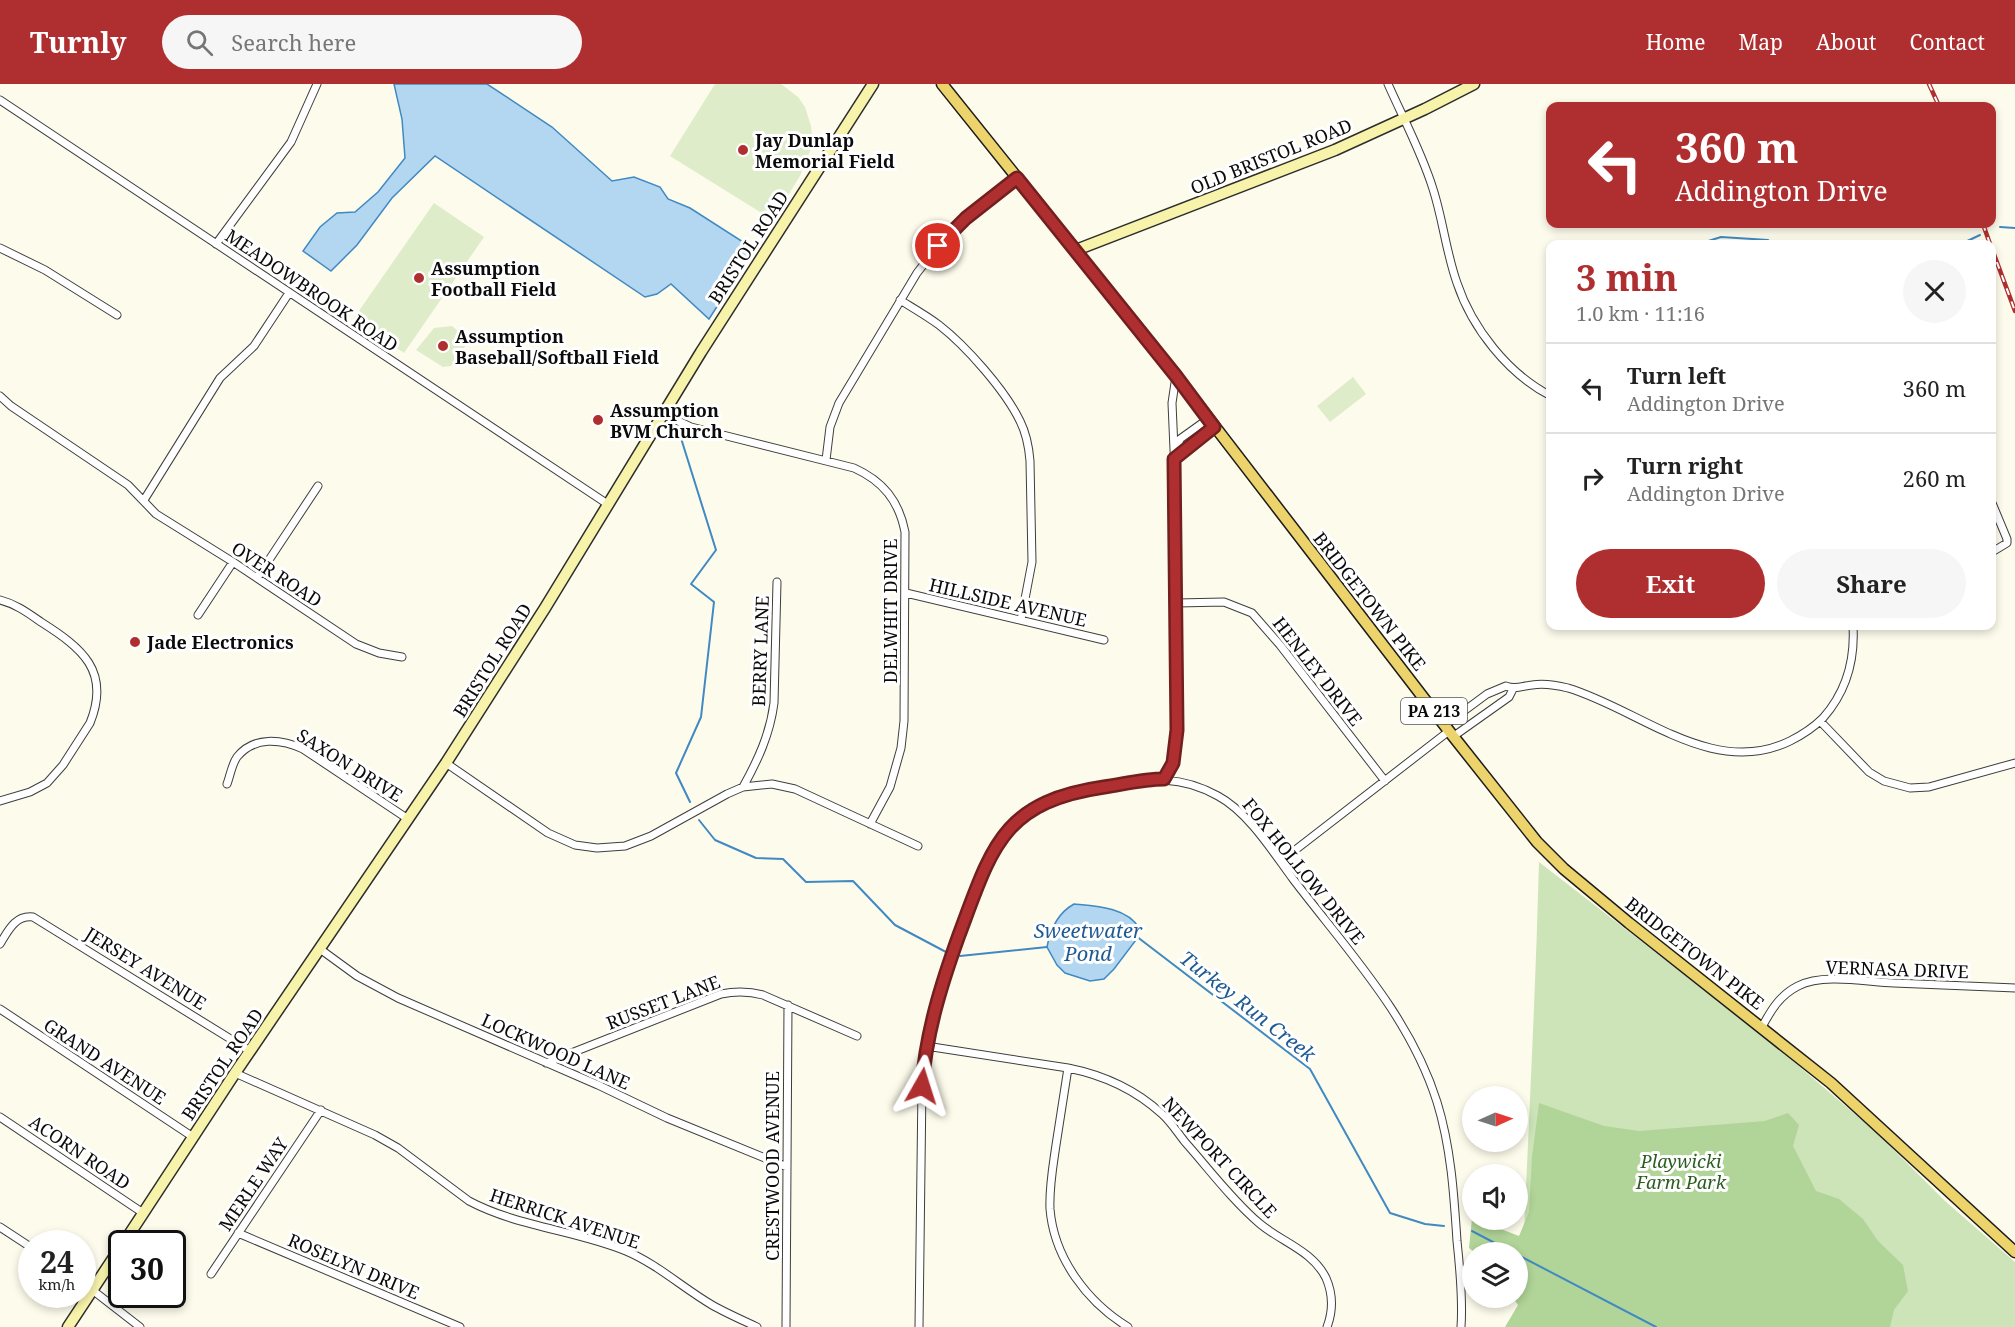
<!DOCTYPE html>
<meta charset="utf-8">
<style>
:root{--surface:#fff;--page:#f6f6f6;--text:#222;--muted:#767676;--line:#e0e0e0;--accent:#af2f30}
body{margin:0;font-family:"Noto Serif",serif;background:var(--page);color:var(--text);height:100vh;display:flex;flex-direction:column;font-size:22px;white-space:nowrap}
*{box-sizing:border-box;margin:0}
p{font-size:20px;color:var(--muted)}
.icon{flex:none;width:33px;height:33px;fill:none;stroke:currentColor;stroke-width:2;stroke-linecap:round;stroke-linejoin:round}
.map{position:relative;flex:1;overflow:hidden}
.drawer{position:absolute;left:1546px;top:156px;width:450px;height:390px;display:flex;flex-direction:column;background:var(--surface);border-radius:12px;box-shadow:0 3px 9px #0003}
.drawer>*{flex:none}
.guide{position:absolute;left:1546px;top:18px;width:450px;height:126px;border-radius:12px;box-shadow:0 3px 9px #0003;background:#af2f30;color:#fff;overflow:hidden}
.needle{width:39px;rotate:87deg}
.controls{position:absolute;left:1462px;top:1002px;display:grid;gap:12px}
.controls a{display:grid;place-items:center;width:66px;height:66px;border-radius:50%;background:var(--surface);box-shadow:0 3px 9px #0003;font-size:30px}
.speed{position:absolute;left:18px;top:1146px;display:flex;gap:12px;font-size:30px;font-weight:700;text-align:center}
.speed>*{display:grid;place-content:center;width:78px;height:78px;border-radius:50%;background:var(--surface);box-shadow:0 3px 9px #0003;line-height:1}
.speed small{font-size:15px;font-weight:400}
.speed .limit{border:3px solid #111;border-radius:9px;background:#fff;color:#111}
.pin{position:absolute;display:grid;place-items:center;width:51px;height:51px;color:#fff;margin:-26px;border:3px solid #fff;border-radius:50%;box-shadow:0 2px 6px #0007}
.me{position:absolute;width:66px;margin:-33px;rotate:6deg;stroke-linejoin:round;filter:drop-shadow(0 0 4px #0008)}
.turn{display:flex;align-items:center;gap:21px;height:126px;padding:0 30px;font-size:27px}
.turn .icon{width:78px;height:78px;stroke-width:2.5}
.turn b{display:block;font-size:42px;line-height:51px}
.round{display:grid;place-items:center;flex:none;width:63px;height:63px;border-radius:32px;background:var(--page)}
.headline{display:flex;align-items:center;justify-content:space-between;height:102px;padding:0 30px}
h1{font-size:36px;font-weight:700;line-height:45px;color:var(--accent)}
.button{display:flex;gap:12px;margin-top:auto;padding:12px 30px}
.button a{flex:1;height:69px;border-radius:36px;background:var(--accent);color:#fff;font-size:24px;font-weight:700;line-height:69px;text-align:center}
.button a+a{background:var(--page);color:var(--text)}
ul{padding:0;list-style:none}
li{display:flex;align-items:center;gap:18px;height:90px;padding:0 30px;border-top:2px solid var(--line)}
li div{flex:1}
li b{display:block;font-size:22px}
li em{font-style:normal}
header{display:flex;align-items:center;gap:36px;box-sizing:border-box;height:84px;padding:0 30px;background:var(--accent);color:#fff}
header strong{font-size:28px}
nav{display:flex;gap:33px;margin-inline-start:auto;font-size:21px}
.search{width:420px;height:54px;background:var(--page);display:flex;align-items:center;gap:15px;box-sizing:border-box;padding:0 21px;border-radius:33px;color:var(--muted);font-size:22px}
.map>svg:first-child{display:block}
</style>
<header>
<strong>Turnly</strong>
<div class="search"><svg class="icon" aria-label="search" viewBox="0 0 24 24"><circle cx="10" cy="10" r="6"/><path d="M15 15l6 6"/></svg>Search here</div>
<nav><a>Home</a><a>Map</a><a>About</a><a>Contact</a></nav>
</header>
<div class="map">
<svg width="2015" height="1243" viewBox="0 0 2015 1243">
<rect width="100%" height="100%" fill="#fdfbeb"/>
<!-- green -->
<path fill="#cde4b8" d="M 1539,778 L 1766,954 L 1878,1050 L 1945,1117 L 2015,1178 L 2015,1243 L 1520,1243 C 1526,1088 1535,933 1539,778 Z"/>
<!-- forest -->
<path fill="#b1d498" d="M 1539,1019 L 1604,1042 L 1639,1047 L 1765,1037 L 1788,1029 L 1799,1041 L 1793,1062 L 1816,1107 L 1839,1115 L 1863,1135 L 1878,1157 L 1903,1181 L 1908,1207 L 1894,1226 L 1890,1243 L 1505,1243 L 1518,1221 L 1513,1214 L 1518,1214 L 1518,1168 L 1474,1168 L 1469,1164 L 1472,1134 L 1519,1152 L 1529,1128 L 1532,1073 Z"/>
<!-- pitch -->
<path fill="#dfecc9" d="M 715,0 L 781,0 L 798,13 L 805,23 L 811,42 L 813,60 L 800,92 L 773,136 L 670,72 Z
M 434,119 L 484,153 L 404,269 L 354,234 Z
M 452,242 L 469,257 L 451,282 L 443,283 L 416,266 L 434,244 Z
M 1353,293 L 1366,310 L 1330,338 L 1317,322 Z"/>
<!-- water -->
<path fill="#b3d7f1" stroke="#4089c2" stroke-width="1.5" d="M 394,0 L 487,0 L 552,43 L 612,97 L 634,93 L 660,103 L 668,115 L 690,124 L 754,165 L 709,235 L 671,200 L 657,210 L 645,213 L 435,72 L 392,114 L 357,161 L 331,187 L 303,167 L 320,143 L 337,129 L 355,128 L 378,108 L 405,74 L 402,35 Z
M 1074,820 C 1095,822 1127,823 1139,844 L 1136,856 L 1114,885 L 1104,895 L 1090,897 L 1065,889 L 1057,881 L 1047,863 C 1050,846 1058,829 1074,820 Z"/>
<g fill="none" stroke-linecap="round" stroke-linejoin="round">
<!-- stream -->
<path stroke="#4089c2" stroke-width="2" d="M 2000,143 L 2015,144
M 1699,160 L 1721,153 L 1768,156 L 1773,160
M 1961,160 L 1980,151
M 680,351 L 716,466 L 691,500 L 714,518 L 701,633 L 676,689 L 690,718
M 699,736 L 715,756 L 756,774 L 783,775 L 806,798 L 853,797 L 895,841 L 946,868
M 1136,852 L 1310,985 L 1390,1129 L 1425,1140 L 1444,1142
M 960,872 L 1047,863
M 1472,1147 L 1512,1168
M 1518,1171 L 1656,1243"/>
<defs>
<path id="street" d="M 1388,0 C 1403,34 1422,69 1433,105 C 1443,136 1446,168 1457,199 C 1472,244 1508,290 1551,312
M 0,16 L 609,421
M 216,160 L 291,58 L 317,0
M 0,164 L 45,186 L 117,231
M 900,216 C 913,224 927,232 939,241 C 966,262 1005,306 1020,337 C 1026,349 1029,364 1030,377 L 1032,478 L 1021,536
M 0,312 L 11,322 L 128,401 L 156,430 L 233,478 L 356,560 L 379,569 L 402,573
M 663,330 L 691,343 L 854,384 C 883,397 899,417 905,448 L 904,637 L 901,664 L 890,703 L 870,740
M 1176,369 L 1180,355 L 1208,335
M 1174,375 L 1214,343
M 826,376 L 830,343 L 839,319 L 917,189 L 938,162 L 966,134 L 1017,94
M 144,416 L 220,294 L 254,262 L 289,209
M 1992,419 L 2007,455 L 2007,459 L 1992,468
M 257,494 L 318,402
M 906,509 L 1104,556
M 0,516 C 16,520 28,529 41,538 C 82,564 111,587 90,639 L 63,681 L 47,699 L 30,708 L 0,717
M 1177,519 L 1224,518 L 1252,529 L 1280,561 L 1385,697
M 198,531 L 233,478
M 1820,637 L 1869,688 L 1884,697 L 1910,704 L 1929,703 L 2015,679
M 1445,641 L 1487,610 L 1506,602 C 1515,606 1522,602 1532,601 C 1544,599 1556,601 1568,604 C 1639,625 1713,695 1790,657 C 1802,651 1813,644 1823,634 C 1846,608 1855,576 1853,542
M 1454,652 L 1509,613 L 1513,605
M 446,679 L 548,749 L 575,761 L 597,764 L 625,762 L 651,752 L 727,710 L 743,703 L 772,700 L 795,705 L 918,762
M 1164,695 L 1173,679 L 1177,646 L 1176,412 L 1172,319 L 1176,292
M 227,700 C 230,692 232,680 237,673 C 254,652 281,655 303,665 L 408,735
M 743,703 C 758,676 770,650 774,619 L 777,498
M 1281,777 L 1449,647
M 0,860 C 8,847 15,831 33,833 L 250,967
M 320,865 L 357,892 L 398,914 L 598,1001 L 667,1034 L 787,1083
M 0,925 L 193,1053
M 1762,943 C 1771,926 1780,911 1798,902 C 1824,889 1866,898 1894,899 C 1935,901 1975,902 2015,904
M 926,962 L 1068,984
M 546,979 L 721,910 C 736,907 748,907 763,911 L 857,952
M 235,989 L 375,1051 L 398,1064 L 469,1117 C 518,1143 575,1146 626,1167 C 657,1180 683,1204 712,1221 C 726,1229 742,1236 757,1243
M 0,1033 L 143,1129
M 0,1143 L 32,1164
M 238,1149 L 460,1243
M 211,1190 L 321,1026
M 82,1198 L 140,1243
M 786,1243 L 788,921
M 919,1243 L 922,1002 L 926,962 L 939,906 L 988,777 C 1014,727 1050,711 1104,703 C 1148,696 1176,689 1218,712 C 1248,728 1273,768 1293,795 C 1347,866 1410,932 1437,1018 C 1451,1063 1454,1111 1457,1157 C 1460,1185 1463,1215 1461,1243
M 1128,1243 C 1087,1218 1054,1174 1050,1125 C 1049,1103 1053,1082 1056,1061 C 1060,1035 1064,1009 1068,984 C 1103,991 1135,1005 1162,1030 C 1171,1038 1177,1048 1185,1058 C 1209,1085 1232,1116 1259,1139 C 1281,1158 1312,1166 1326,1194 C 1333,1210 1333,1227 1327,1243"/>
<path id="secondary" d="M 1076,166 L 1335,66 L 1425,25 L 1474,0
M 123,1160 L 235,989 L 446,679 L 545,524 L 701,268 L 873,0
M 68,1243 L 122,1161"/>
<path id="primary" d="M 942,0 L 1176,292 L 1449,647 L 1537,758 L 1564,785 L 1629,839 L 1831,999 L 2015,1168"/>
</defs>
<!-- street casing -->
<use href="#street" stroke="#3e3e3e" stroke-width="9"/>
<!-- secondary casing -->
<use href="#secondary" stroke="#2d2d2d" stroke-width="13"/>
<!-- primary casing -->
<use href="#primary" stroke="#1c1c1c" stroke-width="13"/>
<!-- street -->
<use href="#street" stroke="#fff" stroke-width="7"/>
<!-- secondary -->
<use href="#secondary" stroke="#f8f3ab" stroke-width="10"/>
<!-- primary -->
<use href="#primary" stroke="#edd36b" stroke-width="10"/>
<defs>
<path id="rail" d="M 1929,0 L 1939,22
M 1983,140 L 1990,160
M 1992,165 L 2015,227"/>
</defs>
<!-- rail casing -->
<use href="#rail" stroke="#af2f30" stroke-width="4.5"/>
<!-- rail -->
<use href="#rail" stroke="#fff" stroke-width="2" stroke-dasharray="7" stroke-linecap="butt"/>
</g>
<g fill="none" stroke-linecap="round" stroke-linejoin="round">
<defs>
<path id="route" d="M 922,1002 C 926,949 941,901 959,851 C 992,763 1002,718 1104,703 C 1124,700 1144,695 1164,695 L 1173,679 L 1177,646 L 1174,375 L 1214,343 L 1176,292 L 1017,94 L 966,134 L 938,162"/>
</defs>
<!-- route casing -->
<use href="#route" stroke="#721f1f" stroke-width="15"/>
<!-- route -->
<use href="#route" stroke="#af2f30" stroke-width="10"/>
</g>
<!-- markers -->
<g fill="#af2f30" stroke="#fff" stroke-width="2">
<circle cx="743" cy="66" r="6"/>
<circle cx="419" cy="194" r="6"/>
<circle cx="443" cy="262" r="6"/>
<circle cx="598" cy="336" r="6"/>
<circle cx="135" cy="558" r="6"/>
</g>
<g text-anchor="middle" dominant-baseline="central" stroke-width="6" stroke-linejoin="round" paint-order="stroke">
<!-- shield labels -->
<rect fill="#fff" stroke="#545454" stroke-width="1.5" x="1401" y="614" width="66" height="26" rx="4.5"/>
<g font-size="16" font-weight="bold" fill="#0b0b0b">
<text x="1434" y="627">PA 213</text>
</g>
<!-- poi labels -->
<g font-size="18" font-weight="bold" fill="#0b0b0b" stroke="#fff" text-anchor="start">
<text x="755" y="56">Jay Dunlap<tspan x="755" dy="21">Memorial Field</tspan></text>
<text x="431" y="184">Assumption<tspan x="431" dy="21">Football Field</tspan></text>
<text x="455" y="252">Assumption<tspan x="455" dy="21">Baseball/Softball Field</tspan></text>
<text x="610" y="326">Assumption<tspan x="610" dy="21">BVM Church</tspan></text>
<text x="147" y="558">Jade Electronics</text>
</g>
<!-- street labels -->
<g font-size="18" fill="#0b0b0b" stroke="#fff">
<text transform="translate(1271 72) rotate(-22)">OLD BRISTOL ROAD</text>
<text transform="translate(748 163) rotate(-57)">BRISTOL ROAD</text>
<text transform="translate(312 206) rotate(34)">MEADOWBROOK ROAD</text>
<text transform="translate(277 490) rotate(33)">OVER ROAD</text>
<text transform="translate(1370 517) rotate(52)">BRIDGETOWN PIKE</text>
<text transform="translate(1008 518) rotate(13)">HILLSIDE AVENUE</text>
<text transform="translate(890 527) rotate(-90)">DELWHIT DRIVE</text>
<text transform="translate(760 567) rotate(-88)">BERRY LANE</text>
<text transform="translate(492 576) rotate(-58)">BRISTOL ROAD</text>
<text transform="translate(1318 587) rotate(52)">HENLEY DRIVE</text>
<text transform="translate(350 681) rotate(32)">SAXON DRIVE</text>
<text transform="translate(1304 787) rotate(51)">FOX HOLLOW DRIVE</text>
<text transform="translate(1695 869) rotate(38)">BRIDGETOWN PIKE</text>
<text transform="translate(146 884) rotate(32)">JERSEY AVENUE</text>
<text transform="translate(1897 885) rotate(2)">VERNASA DRIVE</text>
<text transform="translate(663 918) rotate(-21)">RUSSET LANE</text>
<text transform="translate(556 967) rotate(24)">LOCKWOOD LANE</text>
<text transform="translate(105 977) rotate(33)">GRAND AVENUE</text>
<text transform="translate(222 980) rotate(-56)">BRISTOL ROAD</text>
<text transform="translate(80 1068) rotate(34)">ACORN ROAD</text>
<text transform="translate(1220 1073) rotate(47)">NEWPORT CIRCLE</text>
<text transform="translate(772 1082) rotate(-90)">CRESTWOOD AVENUE</text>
<text transform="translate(253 1100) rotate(-56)">MERLE WAY</text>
<text transform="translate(565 1134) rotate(18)">HERRICK AVENUE</text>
<text transform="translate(354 1182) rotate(23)">ROSELYN DRIVE</text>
</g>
<!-- park labels -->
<g font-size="18" font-style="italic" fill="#2b5d21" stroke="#fff">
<text x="1681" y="1077">Playwicki<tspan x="1681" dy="21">Farm Park</tspan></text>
</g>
<!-- water labels -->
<g font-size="20" font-style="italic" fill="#1f5b92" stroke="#fff">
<text x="1088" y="846">Sweetwater<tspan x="1088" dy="23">Pond</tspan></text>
<text transform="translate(1248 922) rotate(38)">Turkey Run Creek</text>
</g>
</g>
</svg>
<div class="controls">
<a><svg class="needle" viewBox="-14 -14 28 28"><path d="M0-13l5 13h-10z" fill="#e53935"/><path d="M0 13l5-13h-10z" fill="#767676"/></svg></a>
<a><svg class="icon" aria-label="sound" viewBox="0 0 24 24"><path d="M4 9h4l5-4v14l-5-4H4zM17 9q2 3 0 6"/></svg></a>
<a><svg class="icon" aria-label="layers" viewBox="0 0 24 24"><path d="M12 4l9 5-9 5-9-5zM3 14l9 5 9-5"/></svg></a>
</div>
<div class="speed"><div>24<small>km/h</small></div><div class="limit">30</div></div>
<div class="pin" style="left:938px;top:162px;background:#d93025"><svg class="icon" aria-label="arrive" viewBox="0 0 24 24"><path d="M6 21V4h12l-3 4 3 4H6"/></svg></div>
<svg class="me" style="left:922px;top:1002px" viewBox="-20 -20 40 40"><path d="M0-17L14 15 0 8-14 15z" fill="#af2f30" stroke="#fff" stroke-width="4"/></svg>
<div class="guide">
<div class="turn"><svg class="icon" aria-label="left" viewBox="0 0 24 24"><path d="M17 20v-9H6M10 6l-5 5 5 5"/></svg><div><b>360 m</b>Addington Drive</div></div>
</div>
<section class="drawer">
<div class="headline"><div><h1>3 min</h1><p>1.0 km · 11:16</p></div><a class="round"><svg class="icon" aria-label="close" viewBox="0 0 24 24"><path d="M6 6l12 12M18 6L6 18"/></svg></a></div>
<ul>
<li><svg class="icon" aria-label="left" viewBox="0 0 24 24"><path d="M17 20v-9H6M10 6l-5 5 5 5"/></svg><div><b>Turn left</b><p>Addington Drive</p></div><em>360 m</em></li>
<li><svg class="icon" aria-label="right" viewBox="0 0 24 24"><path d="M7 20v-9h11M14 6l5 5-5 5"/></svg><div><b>Turn right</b><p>Addington Drive</p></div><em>260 m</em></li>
</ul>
<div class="button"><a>Exit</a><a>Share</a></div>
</section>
</div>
